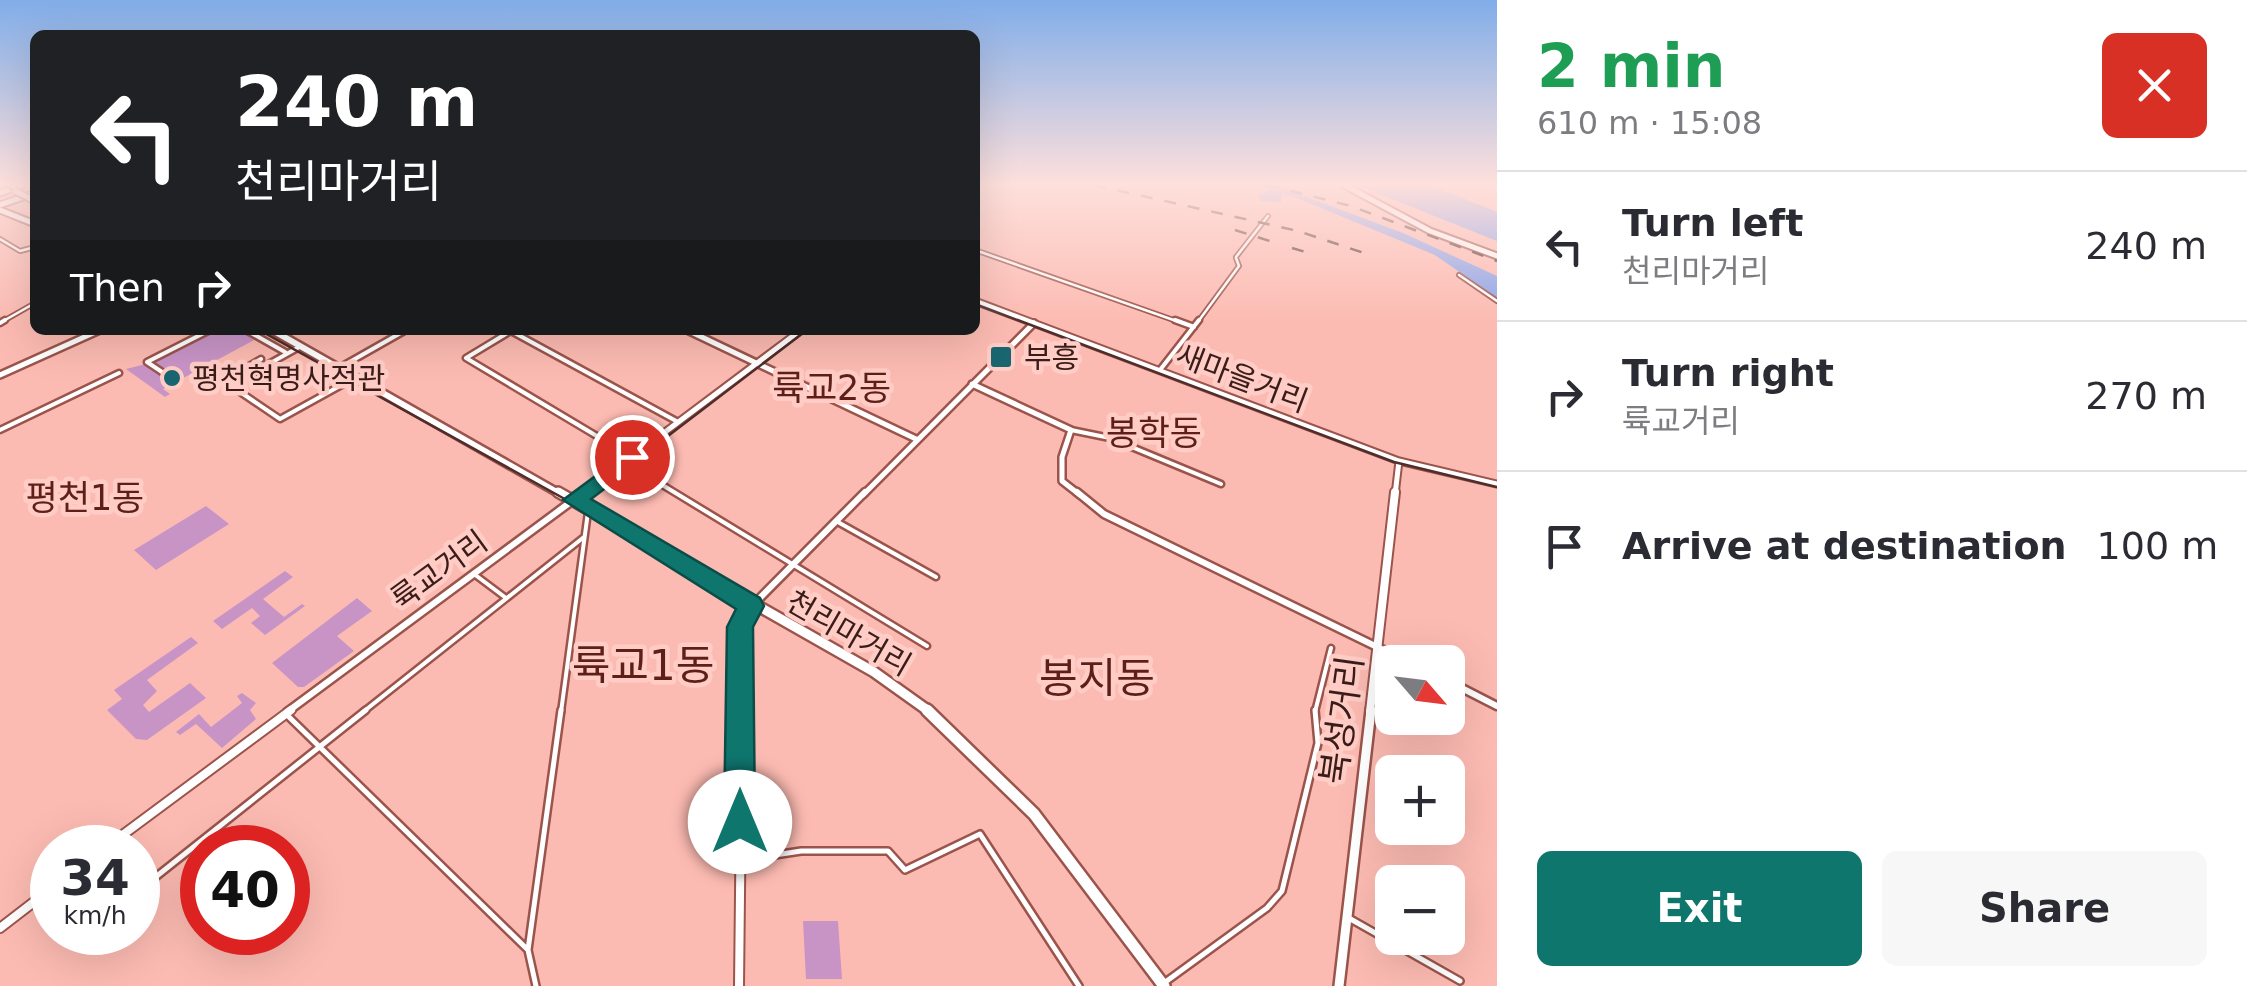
<!DOCTYPE html>
<meta charset="utf-8">
<style>
:root{--surface:#fff;--page:#f7f7f7;--text:#2b2b33;--muted:#7c7c81;--line:#e1e1e2;--accent:#0f766e}
body{margin:0;font-family:"DejaVu Sans","Noto Sans KR",sans-serif;background:var(--page);color:var(--text);height:100vh;display:flex;flex-direction:column;font-size:38px;white-space:nowrap}
*{box-sizing:border-box;margin:0}
p{font-size:32px;color:var(--muted)}
.icon{flex:none;width:55px;height:55px;fill:none;stroke:currentColor;stroke-width:2;stroke-linecap:round;stroke-linejoin:round}
.map{position:relative;flex:1;overflow:hidden}
.side{display:flex;flex-direction:column;background:var(--surface);width:750px}
.side>*{flex:none}
.guide{position:absolute;left:30px;top:30px;width:950px;height:305px;border-radius:15px;box-shadow:0 10px 40px #0002;background:#202124;color:#fff;overflow:hidden}
.needle{width:65px;rotate:118deg}
.buttons{position:absolute;left:1375px;top:645px;display:grid;gap:20px}
.buttons a{display:grid;place-items:center;width:90px;height:90px;border-radius:15px;background:var(--surface);box-shadow:0 10px 40px #0002;font-size:50px}
.speed{position:absolute;left:30px;top:825px;display:flex;gap:20px;font-size:50px;font-weight:700;text-align:center}
.speed>*{display:grid;place-content:center;width:130px;height:130px;border-radius:50%;background:var(--surface);box-shadow:0 10px 40px #0002;line-height:1}
.speed small{font-size:25px;font-weight:400}
.speed .limit{border:15px solid #d22;background:#fff;color:#111}
.pin{position:absolute;display:grid;place-items:center;width:85px;height:85px;color:#fff;margin:-42px;border:5px solid #fff;border-radius:50%;box-shadow:0 2px 10px #0007}
.me{position:absolute;width:110px;margin:-55px;rotate:0deg;stroke-linejoin:round;filter:drop-shadow(0 0 8px #0008)}
.turn{display:flex;align-items:center;gap:35px;height:210px;padding:0 40px;font-size:45px}
.turn .icon{width:130px;height:130px;stroke-width:2.5}
.turn b{display:block;font-size:70px;line-height:85px}
.then{display:flex;align-items:center;height:95px;padding:0 40px;background:#0003;gap:20px;font-size:38px}
.round{display:grid;place-items:center;flex:none;width:105px;height:105px;border-radius:15px;background:var(--page)}
.headline{display:flex;align-items:center;justify-content:space-between;height:170px;padding:0 40px}
h1{font-size:60px;font-weight:800;line-height:75px;color:#1e9e55}
.primary-button{display:flex;gap:20px;margin-top:auto;padding:20px 40px}
.primary-button a{flex:1;height:115px;border-radius:15px;background:var(--accent);color:#fff;font-size:40px;font-weight:800;line-height:115px;text-align:center}
.primary-button a+a{background:var(--page);color:var(--text)}
ul{padding:0;list-style:none}
li{display:flex;align-items:center;gap:30px;height:150px;padding:0 40px;border-top:2px solid var(--line)}
li div{flex:1}
li b{display:block;font-size:38px}
li em{font-style:normal}
main{display:flex;flex:1;min-height:0}
.map>svg:first-child{display:block}
</style>
<main>
<div class="map">
<svg width="1497" height="986" viewBox="0 0 1497 986">
<rect width="100%" height="100%" fill="#fcbbb2"/>
<!-- green -->
<path fill="#c894c6" d="M 216,330 L 240,330 L 256,339 L 163,389 L 170,394 L 165,397 L 126,369 L 146,364 Z
M 206,506 L 229,524 L 156,570 L 134,550 Z
M 285,571 L 293,577 L 263,599 L 284,617 L 302,604 L 305,606 L 265,635 L 251,623 L 260,616 L 252,608 L 222,629 L 213,621 Z
M 357,598 L 372,611 L 337,636 L 354,651 L 304,687 L 298,687 L 272,663 Z
M 191,637 L 198,643 L 147,680 L 157,691 L 143,705 L 149,712 L 190,683 L 206,698 L 147,740 L 136,739 L 107,710 L 122,699 L 114,690 Z
M 242,693 L 256,703 L 250,710 L 256,719 L 222,748 L 196,724 L 180,735 L 176,732 L 199,714 L 211,727 L 242,703 L 237,696 Z
M 803,921 L 838,921 L 842,979 L 806,979 Z"/>
<!-- water -->
<path fill="#88a3ea" d="M 1263,185 L 1275,185 L 1403,233 L 1497,276 L 1497,298 L 1435,255 L 1292,196 L 1282,194 L 1281,202 L 1260,201 L 1259,195 L 1268,191 Z
M 1357,185 L 1431,185 L 1497,212 L 1497,241 Z"/>
<g fill="none" stroke-linecap="round" stroke-linejoin="round">
<defs>
<path id="minor-far2" d="M 0,239 L 20,251 L 35,247
M 975,250 L 1182,323
M 1236,257 L 1268,216
M 1459,275 L 1497,301
M 0,323 L 35,303
M 1197,323 L 1239,266 L 1236,258"/>
<path id="minor-far1" d="M 1175,320 L 1194,327
M 0,323 L 5,320
M 246,330 L 285,352
M 511,331 L 678,422
M 466,358 L 632,457
M 466,358 L 509,332
M 261,359 L 224,381 L 280,419 L 356,377
M 267,366 L 289,379
M 339,368 L 406,330
M 1160,370 L 1199,320
M 162,372 L 147,362 L 210,330
M 231,385 L 301,346
M 0,430 L 119,373
M 1071,430 L 1110,438 L 1221,484
M 646,475 L 927,646
M 836,521 L 936,577
M 474,574 L 506,598
M 363,712 L 584,537
M 561,712 L 588,512
M 1315,712 L 1331,648"/>
<path id="minor" d="M 288,716 L 528,950
M 743,860 L 801,851 L 888,851 L 905,870 L 980,834 L 1079,986
M 138,891 L 366,710
M 1347,917 L 1460,981
M 1164,983 L 1267,908 L 1282,891 L 1318,743 L 1315,710
M 536,986 L 528,950 L 561,710"/>
<path id="tertiary-far2" d="M 687,330 L 916,439
M 0,375 L 100,330
M 972,384 L 1071,430 L 1062,457 L 1062,481 L 1080,495
M 863,495 L 1034,323"/>
<path id="tertiary-far1" d="M 1077,492 L 1104,514 L 1408,662
M 1448,681 L 1497,706
M 287,712 L 572,501
M 742,712 L 743,615 L 865,492"/>
<path id="tertiary" d="M 105,848 L 291,710
M 0,928 L 52,888
M 739,986 L 742,710"/>
<path id="secondary-far2" d="M 1344,185 L 1430,231 L 1497,256
M 975,301 L 1399,461 L 1497,484
M 581,495 L 801,330
M 1395,495 L 1399,461"/>
<path id="secondary-far1" d="M 574,500 L 584,492
M 1370,712 L 1395,492"/>
<path id="secondary" d="M 1339,986 L 1371,710"/>
<path id="primary" d="M 0,205 L 35,193"/>
<path id="trunk-far3" d="M 0,193 L 22,185
M 0,210 L 35,224"/>
<path id="trunk-far2" d="M 272,330 L 562,495"/>
<path id="trunk-far1" d="M 558,492 L 874,672 L 930,712"/>
<path id="trunk" d="M 927,710 L 1034,814 L 1164,986"/>
</defs>
<!-- minor-far2 casing -->
<use href="#minor-far2" stroke="#9b544b" stroke-width="6"/>
<!-- minor-far1 casing -->
<use href="#minor-far1" stroke="#9b544b" stroke-width="9"/>
<!-- minor casing -->
<use href="#minor" stroke="#9b544b" stroke-width="10"/>
<!-- tertiary-far2 casing -->
<use href="#tertiary-far2" stroke="#9b544b" stroke-width="10"/>
<!-- tertiary-far1 casing -->
<use href="#tertiary-far1" stroke="#9b544b" stroke-width="11"/>
<!-- tertiary casing -->
<use href="#tertiary" stroke="#9b544b" stroke-width="12"/>
<!-- secondary-far2 casing -->
<use href="#secondary-far2" stroke="#9b544b" stroke-width="9"/>
<!-- secondary-far1 casing -->
<use href="#secondary-far1" stroke="#9b544b" stroke-width="12"/>
<!-- secondary casing -->
<use href="#secondary" stroke="#9b544b" stroke-width="14"/>
<!-- primary casing -->
<use href="#primary" stroke="#9b544b" stroke-width="9"/>
<!-- trunk-far3 casing -->
<use href="#trunk-far3" stroke="#9b544b" stroke-width="9"/>
<!-- trunk-far2 casing -->
<use href="#trunk-far2" stroke="#9b544b" stroke-width="11"/>
<!-- trunk-far1 casing -->
<use href="#trunk-far1" stroke="#9b544b" stroke-width="14"/>
<!-- trunk casing -->
<use href="#trunk" stroke="#9b544b" stroke-width="16"/>
<!-- minor-far2 -->
<use href="#minor-far2" stroke="#fff" stroke-width="2.5"/>
<!-- minor-far1 -->
<use href="#minor-far1" stroke="#fff" stroke-width="4"/>
<!-- minor -->
<use href="#minor" stroke="#fff" stroke-width="5"/>
<!-- tertiary-far2 -->
<use href="#tertiary-far2" stroke="#fff" stroke-width="5"/>
<!-- tertiary-far1 -->
<use href="#tertiary-far1" stroke="#fff" stroke-width="6"/>
<!-- tertiary -->
<use href="#tertiary" stroke="#fff" stroke-width="8"/>
<!-- secondary-far2 -->
<use href="#secondary-far2" stroke="#fff" stroke-width="5"/>
<!-- secondary-far1 -->
<use href="#secondary-far1" stroke="#fff" stroke-width="8"/>
<!-- secondary -->
<use href="#secondary" stroke="#fff" stroke-width="9"/>
<!-- primary -->
<use href="#primary" stroke="#fff" stroke-width="5"/>
<!-- trunk-far3 -->
<use href="#trunk-far3" stroke="#fff" stroke-width="5"/>
<!-- trunk-far2 -->
<use href="#trunk-far2" stroke="#fff" stroke-width="6"/>
<!-- trunk-far1 -->
<use href="#trunk-far1" stroke="#fff" stroke-width="9"/>
<!-- trunk -->
<use href="#trunk" stroke="#fff" stroke-width="11"/>
<!-- tram -->
<path stroke="#4f2d2a" stroke-width="2.5" d="M 4,185 L 35,203
M 975,304 L 1394,462 L 1497,487
M 259,330 L 572,503 L 592,494 L 807,330"/>
<!-- rail -->
<path stroke="#4f2d2a" stroke-width="2.5" stroke-dasharray="12 12" stroke-linecap="butt" d="M 1094,185 L 1298,231 L 1364,253
M 1267,185 L 1351,206 L 1497,261
M 1235,230 L 1273,242
M 1292,248 L 1309,253"/>
<defs>
<path id="trunk-bridge" d="M 15,191 L 35,201"/>
</defs>
<!-- trunk-bridge casing -->
<use href="#trunk-bridge" stroke="#9b544b" stroke-width="9" stroke-linecap="butt"/>
<!-- trunk-bridge -->
<use href="#trunk-bridge" stroke="#fff" stroke-width="5"/>
</g>
<!-- sky -->
<linearGradient id="sky" x2="0" y2="1"><stop stop-color="#81ade9"/><stop offset="0.57" stop-color="#fee0dc"/><stop offset="1" stop-color="#fee0dc" stop-opacity="0"/></linearGradient>
<rect width="1497" height="323" fill="url(#sky)"/>
<!-- route -->
<path fill="#0f766e" stroke="#0a4d48" stroke-width="2.5" d="M 632,449 L 640,452 L 640,462 L 591,499 L 760,598 L 764,606 L 753,627 L 755,822 L 751,833 L 740,837 L 728,833 L 724,822 L 727,627 L 736,609 L 563,500 Z"/>
<!-- markers -->
<g fill="#1a6670" stroke="#ffcdc6" stroke-width="4">
<rect x="989" y="345" width="24" height="24" rx="5"/>
<circle cx="172" cy="378" r="10"/>
</g>
<g text-anchor="middle" dominant-baseline="central" stroke-width="9" stroke-linejoin="round" paint-order="stroke">
<!-- poi labels -->
<g font-size="30" fill="#3a1c19" stroke="#ffcdc6" text-anchor="start">
<text x="1024" y="357">부흥</text>
<text x="192" y="378">평천혁명사적관</text>
</g>
<!-- street labels -->
<g font-size="30" fill="#3a1c19" stroke="#ffcdc6">
<text transform="translate(1242 378) rotate(21)">새마을거리</text>
<text transform="translate(439 570) rotate(-36)">륙교거리</text>
<text transform="translate(849 633) rotate(30)">천리마거리</text>
</g>
<!-- quarter labels -->
<g font-size="35" fill="#5f1f19" stroke="#ffcdc6">
<text x="832" y="388">륙교2동</text>
<text x="1154" y="433">봉학동</text>
<text x="85" y="498">평천1동</text>
</g>
<!-- near-street labels -->
<g font-size="35" fill="#3a1c19" stroke="#ffcdc6">
<text transform="translate(1342 720) rotate(-82)">북성거리</text>
</g>
<!-- near-quarter labels -->
<g font-size="42" fill="#5f1f19" stroke="#ffcdc6">
<text x="643" y="665">륙교1동</text>
<text x="1097" y="678">봉지동</text>
</g>
</g>
</svg>
<div class="buttons">
<a><svg class="needle" viewBox="-14 -14 28 28"><path d="M0-13l5 13h-10z" fill="#e53935"/><path d="M0 13l5-13h-10z" fill="#7c7c81"/></svg></a>
<a>+</a>
<a>−</a>
</div>
<div class="speed"><div>34<small>km/h</small></div><div class="limit">40</div></div>
<div class="pin" style="left:632px;top:457px;background:#d93025"><svg class="icon" aria-label="arrive" viewBox="0 0 24 24"><path d="M6 21V4h12l-3 4 3 4H6"/></svg></div>
<svg class="me" style="left:740px;top:822px" viewBox="-20 -20 40 40"><circle r="19" fill="#fff"/><path d="M0-13L10 11 0 6-10 11z" fill="#0f766e"/></svg>
<div class="guide">
<div class="turn"><svg class="icon" aria-label="left" viewBox="0 0 24 24"><path d="M17 20v-9H6M10 6l-5 5 5 5"/></svg><div><b>240 m</b>천리마거리</div></div>
<div class="then">Then<svg class="icon" aria-label="right" viewBox="0 0 24 24"><path d="M7 20v-9h11M14 6l5 5-5 5"/></svg></div>
</div>
</div>
<section class="side">
<div class="headline"><div><h1>2 min</h1><p>610 m · 15:08</p></div><a class="round" style="background:#d93025;color:#fff"><svg class="icon" aria-label="close" viewBox="0 0 24 24"><path d="M6 6l12 12M18 6L6 18"/></svg></a></div>
<ul>
<li><svg class="icon" aria-label="left" viewBox="0 0 24 24"><path d="M17 20v-9H6M10 6l-5 5 5 5"/></svg><div><b>Turn left</b><p>천리마거리</p></div><em>240 m</em></li>
<li><svg class="icon" aria-label="right" viewBox="0 0 24 24"><path d="M7 20v-9h11M14 6l5 5-5 5"/></svg><div><b>Turn right</b><p>륙교거리</p></div><em>270 m</em></li>
<li><svg class="icon" aria-label="arrive" viewBox="0 0 24 24"><path d="M6 21V4h12l-3 4 3 4H6"/></svg><div><b>Arrive at destination</b></div><em>100 m</em></li>
</ul>
<div class="primary-button"><a>Exit</a><a>Share</a></div>
</section>
</main>
